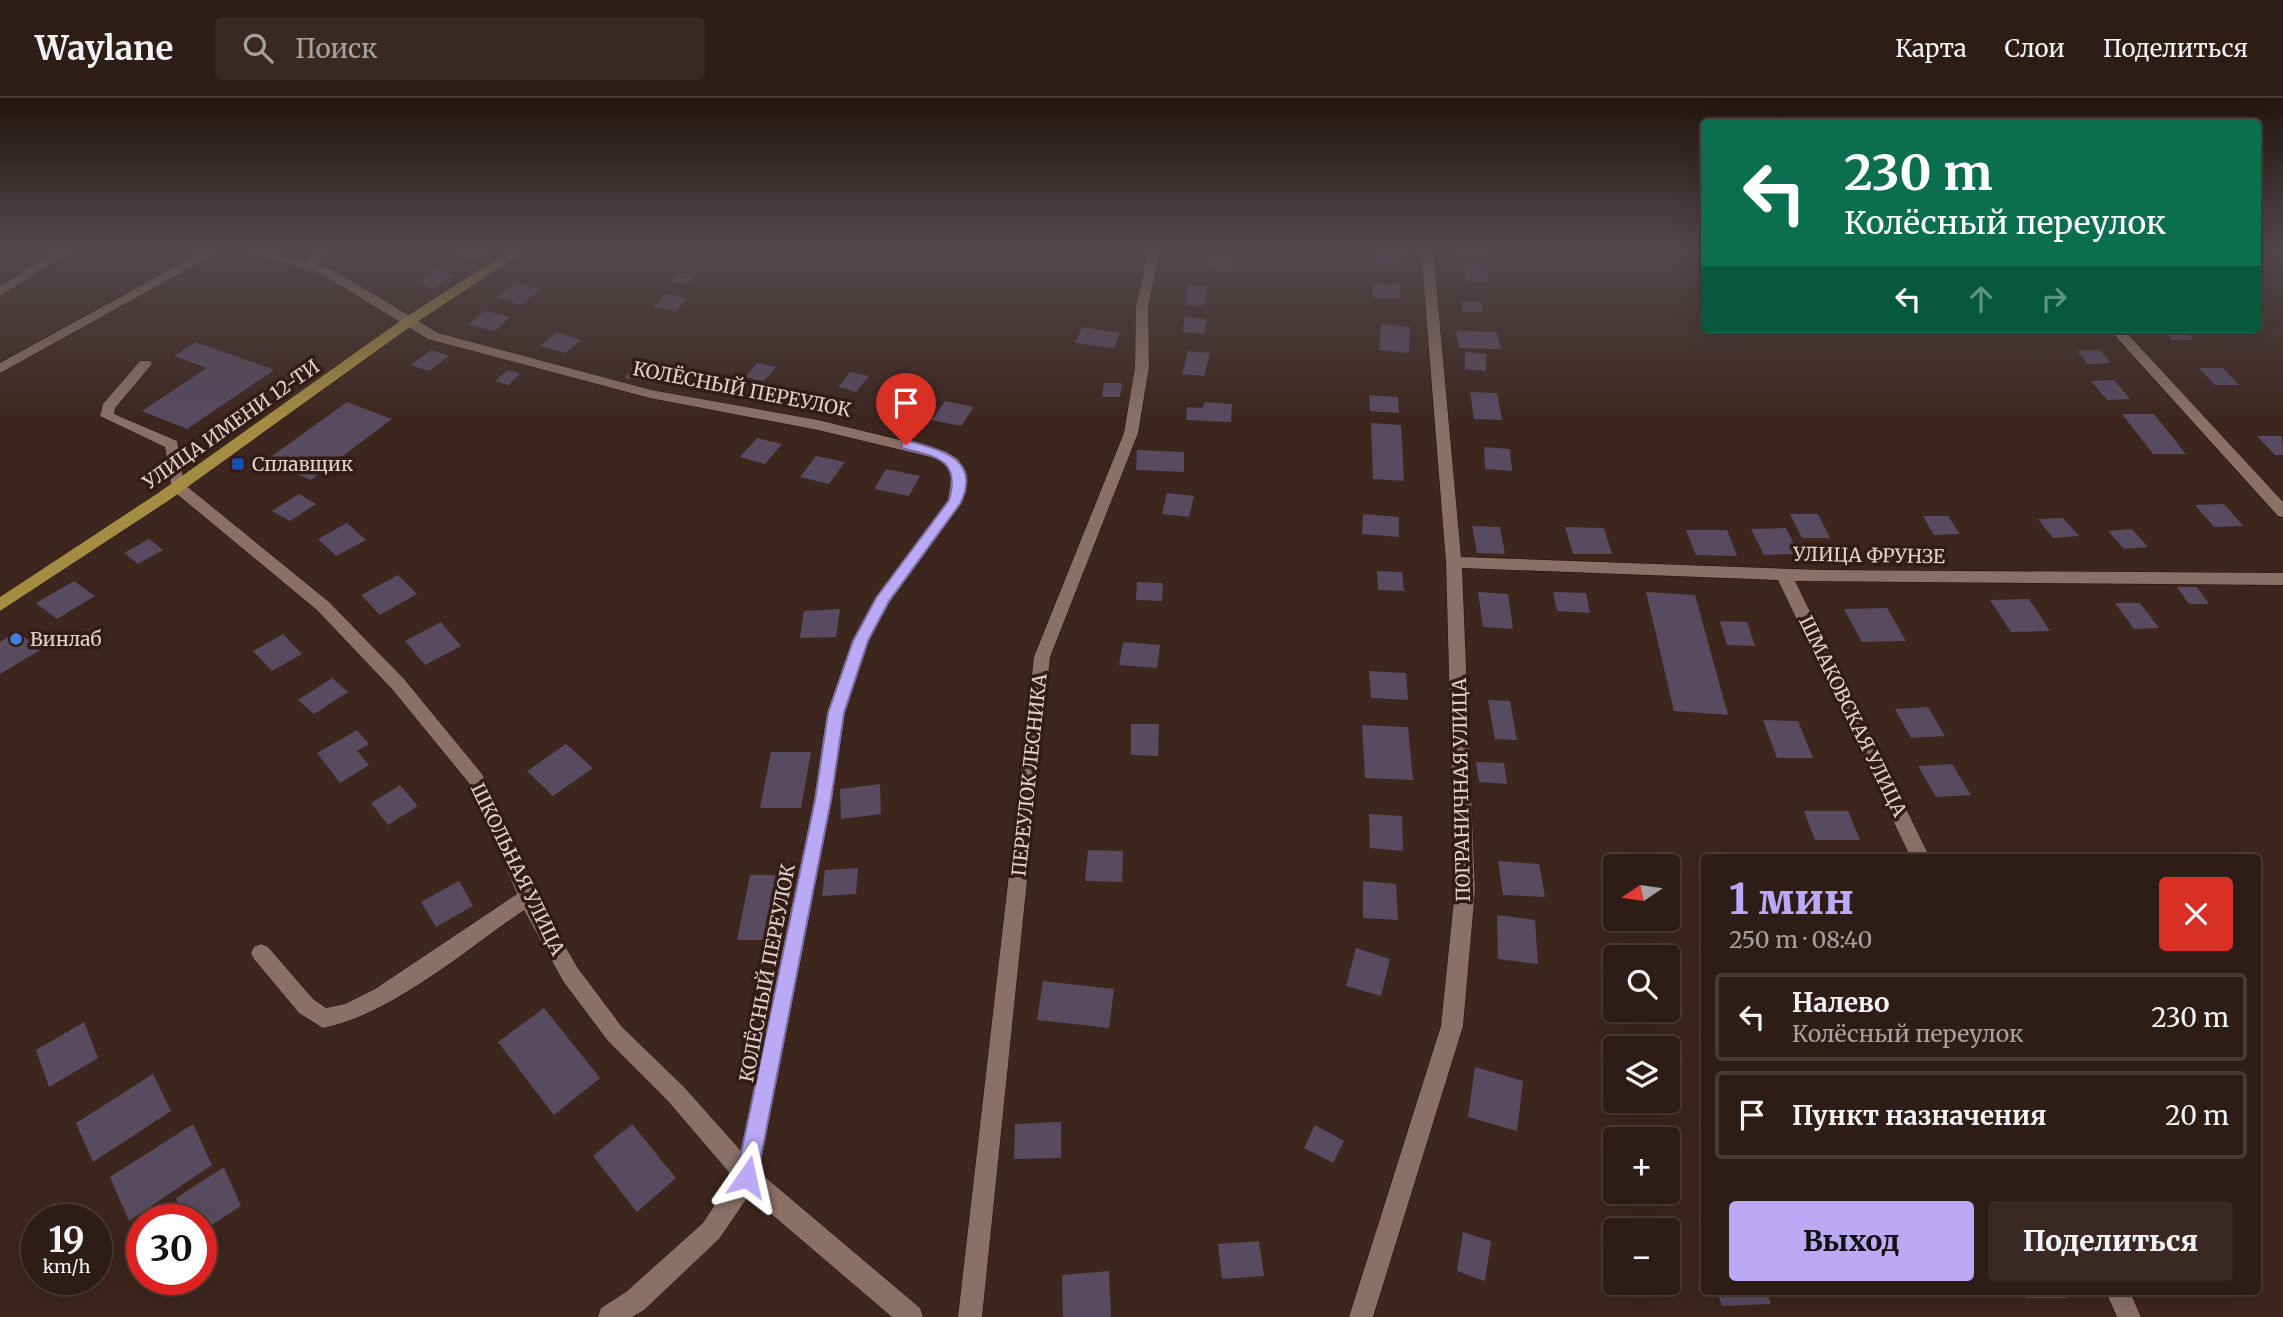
<!DOCTYPE html>
<html lang="ru">
<meta charset="utf-8">
<style>
:root{--surface:#2e1c16;--page:#3a2923;--text:#f1f3f6;--muted:#a7a1a1;--line:#493a35;--accent:#baaaf6}
body{margin:0;font-family:Merriweather,serif;background:var(--page);color:var(--text);height:100vh;display:flex;flex-direction:column;font-size:26px;white-space:nowrap}
*{box-sizing:border-box;margin:0}
p{font-size:23px;color:var(--muted)}
.icon{flex:none;width:38px;height:38px;fill:none;stroke:currentColor;stroke-width:2;stroke-linecap:round;stroke-linejoin:round}
.map{position:relative;flex:1;overflow:hidden}
.side{position:absolute;left:1701px;top:756px;width:560px;height:441px;display:flex;flex-direction:column;background:var(--surface);border-radius:7px;box-shadow:0 7px 28px #0002,0 0 0 2px var(--line)}
.side>*{flex:none}
.hud{position:absolute;left:1701px;top:21px;width:560px;height:214px;border-radius:7px;box-shadow:0 7px 28px #0002,0 0 0 2px var(--line);background:#0b6e4f;color:#fff;overflow:hidden}
.needle{width:46px;rotate:257deg}
.tools{position:absolute;left:1603px;top:756px;display:grid;gap:14px}
.tools a{display:grid;place-items:center;width:77px;height:77px;border-radius:7px;background:var(--surface);box-shadow:0 7px 28px #0002,0 0 0 2px var(--line);font-size:35px}
.speed{position:absolute;left:21px;top:1106px;display:flex;gap:14px;font-size:35px;font-weight:700;text-align:center}
.speed>*{display:grid;place-content:center;width:91px;height:91px;border-radius:50%;background:var(--surface);box-shadow:0 7px 28px #0002,0 0 0 2px var(--line);line-height:1}
.speed small{font-size:18px;font-weight:400}
.speed .limit{border:10px solid #d22;background:#fff;color:#111}
.pin{position:absolute;display:grid;place-items:center;width:60px;height:60px;color:#fff;margin:-72px -30px;border-radius:50% 50% 50% 0;rotate:-45deg;box-shadow:0 0 7px #0007}
.pin .icon{rotate:45deg}
.me{position:absolute;width:77px;margin:-38px;rotate:11deg;stroke-linejoin:round;filter:drop-shadow(0 0 5px #0008)}
.turn{display:flex;align-items:center;gap:24px;height:147px;padding:0 28px;font-size:32px}
.turn .icon{width:91px;height:91px;stroke-width:2.5}
.turn b{display:block;font-size:49px;line-height:60px}
.lanes{display:flex;align-items:center;height:66px;padding:0 28px;background:#0003;justify-content:center;gap:35px;direction:ltr}
.lanes .off{opacity:.35}
.round{display:grid;place-items:center;flex:none;width:74px;height:74px;border-radius:7px;background:var(--page)}
.headline{display:flex;align-items:center;justify-content:space-between;height:119px;padding:0 28px}
h1{font-size:42px;font-weight:800;line-height:52px;color:var(--accent)}
.button{display:flex;gap:14px;margin-top:auto;padding:14px 28px}
.button a{flex:1;height:80px;border-radius:7px;background:var(--accent);color:#111;font-size:28px;font-weight:800;line-height:80px;text-align:center}
.button a+a{background:var(--page);color:var(--text)}
ul{padding:0;list-style:none}
li{display:flex;align-items:center;gap:21px;height:88px;margin:0 14px 10px;padding:0 14px;border:4px solid var(--line);border-radius:7px}
li div{flex:1}
li b{display:block;font-size:26px}
li em{font-style:normal}
header{display:flex;align-items:center;gap:42px;box-sizing:border-box;height:98px;padding:0 35px;background:var(--surface);border-bottom:2px solid var(--line)}
header strong{font-size:33px}
nav{display:flex;gap:38px;margin-inline-start:auto;font-size:24px}
.search{width:490px;height:63px;background:var(--page);display:flex;align-items:center;gap:18px;box-sizing:border-box;padding:0 24px;border-radius:7px;color:var(--muted);font-size:26px}
.map>svg:first-child{display:block}
</style>
<header>
<strong>Waylane</strong>
<div class="search"><svg class="icon" aria-label="search" viewBox="0 0 24 24"><circle cx="10" cy="10" r="6"/><path d="M15 15l6 6"/></svg>Поиск</div>
<nav><a>Карта</a><a>Слои</a><a>Поделиться</a></nav>
</header>
<div class="map">
<svg width="2283" height="1219" viewBox="0 0 2283 1219">
<rect width="100%" height="100%" fill="#3d261e"/>
<!-- building -->
<path fill="#584a5f" d="M 466,152 L 492,152 L 474,164 L 457,158 Z
M 1375,152 L 1403,152 L 1404,167 L 1376,166 Z
M 1455,152 L 1486,152 L 1487,157 L 1456,157 Z
M 1211,158 L 1233,160 L 1230,174 L 1208,172 Z
M 1463,166 L 1485,167 L 1489,184 L 1466,183 Z
M 438,170 L 455,177 L 433,191 L 416,184 Z
M 677,175 L 695,177 L 688,186 L 670,184 Z
M 517,184 L 541,192 L 520,207 L 496,199 Z
M 1373,185 L 1400,187 L 1400,201 L 1373,200 Z
M 1188,187 L 1207,188 L 1205,208 L 1185,207 Z
M 665,196 L 687,200 L 676,213 L 653,209 Z
M 1461,203 L 1481,204 L 1483,214 L 1463,214 Z
M 484,213 L 510,219 L 495,233 L 468,227 Z
M 1185,219 L 1207,221 L 1204,236 L 1182,234 Z
M 1381,226 L 1410,229 L 1409,255 L 1379,252 Z
M 1082,229 L 1120,235 L 1113,250 L 1075,245 Z
M 2162,231 L 2184,231 L 2194,242 L 2172,242 Z
M 1456,233 L 1497,234 L 1501,251 L 1459,250 Z
M 556,234 L 581,242 L 565,255 L 540,248 Z
M 196,244 L 274,272 L 187,331 L 142,313 L 207,270 L 174,258 Z
M 431,252 L 449,258 L 429,273 L 410,267 Z
M 2100,252 L 2111,265 L 2088,266 L 2077,253 Z
M 1188,253 L 1210,255 L 1204,278 L 1182,276 Z
M 1465,254 L 1486,256 L 1486,273 L 1465,271 Z
M 638,262 L 668,266 L 655,284 L 625,280 Z
M 757,265 L 776,269 L 764,283 L 745,279 Z
M 2199,270 L 2223,270 L 2239,287 L 2215,287 Z
M 508,272 L 520,276 L 508,287 L 495,283 Z
M 850,274 L 869,278 L 856,294 L 838,289 Z
M 2114,282 L 2130,301 L 2107,302 L 2091,283 Z
M 1104,285 L 1122,285 L 1120,299 L 1102,299 Z
M 900,294 L 926,299 L 912,318 L 887,313 Z
M 1470,294 L 1497,295 L 1502,322 L 1474,321 Z
M 1369,297 L 1398,299 L 1399,315 L 1370,313 Z
M 945,303 L 974,309 L 961,328 L 932,322 Z
M 347,304 L 392,321 L 311,382 L 265,363 Z
M 1204,304 L 1232,306 L 1231,324 L 1186,322 L 1187,309 L 1203,310 Z
M 2122,316 L 2154,316 L 2186,356 L 2153,356 Z
M 1371,325 L 1401,327 L 1404,383 L 1373,381 Z
M 2257,338 L 2282,338 L 2283,357 L 2275,357 Z
M 757,340 L 782,346 L 765,366 L 740,359 Z
M 1484,349 L 1510,351 L 1512,373 L 1485,371 Z
M 1137,352 L 1184,354 L 1184,374 L 1136,372 Z
M 816,358 L 845,364 L 829,386 L 800,379 Z
M 886,371 L 920,378 L 909,398 L 874,391 Z
M 1167,395 L 1194,398 L 1189,419 L 1162,416 Z
M 299,396 L 316,406 L 290,423 L 272,413 Z
M 2224,406 L 2243,428 L 2214,429 L 2195,407 Z
M 1363,416 L 1399,419 L 1399,439 L 1362,436 Z
M 1790,416 L 1818,416 L 1830,440 L 1802,440 Z
M 1923,418 L 1948,418 L 1960,436 L 1934,437 Z
M 2063,420 L 2079,438 L 2053,440 L 2038,421 Z
M 347,425 L 366,442 L 336,458 L 318,441 Z
M 1472,428 L 1500,429 L 1505,456 L 1477,455 Z
M 1565,429 L 1604,430 L 1612,456 L 1573,456 Z
M 1786,430 L 1799,456 L 1764,457 L 1751,431 Z
M 2132,431 L 2148,449 L 2124,451 L 2108,433 Z
M 1686,432 L 1727,432 L 1737,458 L 1696,457 Z
M 149,441 L 163,452 L 138,466 L 124,455 Z
M 1377,473 L 1402,474 L 1404,493 L 1378,492 Z
M 398,477 L 417,496 L 380,517 L 361,497 Z
M 74,483 L 95,498 L 57,521 L 36,505 Z
M 1137,484 L 1163,485 L 1162,503 L 1136,502 Z
M 2177,489 L 2197,489 L 2209,506 L 2189,506 Z
M 1478,494 L 1508,496 L 1513,531 L 1483,529 Z
M 1553,494 L 1586,495 L 1590,515 L 1557,513 Z
M 1646,494 L 1695,497 L 1728,617 L 1674,613 Z
M 2029,501 L 2050,533 L 2011,534 L 1990,502 Z
M 2115,505 L 2140,505 L 2159,530 L 2134,531 Z
M 1887,510 L 1906,543 L 1862,544 L 1844,511 Z
M 840,511 L 836,539 L 800,540 L 804,513 Z
M 1720,523 L 1747,524 L 1755,548 L 1727,547 Z
M 441,524 L 461,548 L 425,567 L 405,543 Z
M 17,533 L 40,552 L 0,576 L 0,544 Z
M 283,536 L 302,556 L 272,573 L 253,553 Z
M 1123,544 L 1160,547 L 1157,570 L 1119,567 Z
M 1369,573 L 1406,575 L 1408,602 L 1371,600 Z
M 332,580 L 348,594 L 314,616 L 298,602 Z
M 1488,602 L 1510,603 L 1517,642 L 1495,641 Z
M 1928,609 L 1945,638 L 1911,640 L 1895,611 Z
M 1763,622 L 1798,623 L 1813,660 L 1777,660 Z
M 1131,626 L 1159,626 L 1158,658 L 1131,657 Z
M 1362,627 L 1408,629 L 1413,682 L 1365,680 Z
M 357,632 L 369,646 L 357,653 L 369,667 L 340,685 L 317,655 Z
M 566,646 L 593,670 L 553,698 L 527,673 Z
M 771,654 L 811,654 L 801,710 L 760,710 Z
M 1476,664 L 1504,665 L 1507,686 L 1479,684 Z
M 1952,666 L 1971,697 L 1936,699 L 1918,668 Z
M 880,686 L 881,716 L 841,721 L 840,691 Z
M 400,687 L 418,708 L 388,727 L 371,705 Z
M 1804,713 L 1848,713 L 1860,742 L 1815,742 Z
M 1369,716 L 1402,718 L 1403,753 L 1370,750 Z
M 1088,752 L 1123,753 L 1122,784 L 1085,783 Z
M 2001,756 L 2003,760 L 1957,760 L 1955,757 Z
M 1498,763 L 1539,766 L 1545,799 L 1503,797 Z
M 858,770 L 856,796 L 822,798 L 825,772 Z
M 750,777 L 794,777 L 782,842 L 737,842 Z
M 459,783 L 473,808 L 436,829 L 421,804 Z
M 1363,783 L 1396,786 L 1398,822 L 1363,820 Z
M 1497,817 L 1535,822 L 1538,866 L 1498,861 Z
M 1356,850 L 1390,861 L 1381,898 L 1346,888 Z
M 1043,883 L 1114,891 L 1109,930 L 1037,922 Z
M 544,910 L 600,980 L 554,1017 L 498,944 Z
M 84,924 L 98,960 L 49,989 L 36,952 Z
M 1475,969 L 1523,983 L 1517,1033 L 1468,1019 Z
M 153,976 L 171,1013 L 93,1064 L 76,1025 Z
M 1061,1024 L 1061,1060 L 1014,1061 L 1015,1026 Z
M 193,1026 L 212,1067 L 129,1123 L 110,1079 Z
M 632,1026 L 676,1080 L 637,1114 L 593,1058 Z
M 1315,1027 L 1344,1043 L 1333,1065 L 1304,1050 Z
M 224,1069 L 241,1108 L 201,1134 L 201,1122 L 185,1122 L 176,1100 Z
M 1463,1134 L 1491,1143 L 1485,1183 L 1457,1173 Z
M 1259,1143 L 1264,1178 L 1222,1181 L 1218,1146 Z
M 1109,1173 L 1111,1219 L 1063,1219 L 1062,1177 Z
M 1717,1194 L 1767,1194 L 1771,1206 L 1722,1208 Z
M 2023,1194 L 2065,1194 L 2068,1200 L 2026,1200 Z"/>
<g fill="none" stroke-linecap="round" stroke-linejoin="round">
<defs>
<path id="minor" d="M 58,152 L 73,152 L 0,198 L 0,188 Z
M 206,152 L 222,152 L 0,275 L 0,265 Z
M 243,152 L 264,152 L 306,164 L 314,152 L 326,152 L 317,167 L 330,170 L 438,235 L 651,292 L 818,322 L 945,353 L 958,361 L 966,374 L 963,403 L 890,504 L 868,543 L 845,615 L 832,702 L 759,1074 L 920,1210 L 923,1219 L 892,1219 L 749,1097 L 719,1141 L 644,1212 L 632,1219 L 598,1219 L 601,1210 L 626,1194 L 703,1125 L 733,1079 L 668,1003 L 608,943 L 563,883 L 524,812 C 466,852 392,916 323,930 L 299,915 L 254,861 L 251,855 L 254,849 L 261,846 L 268,849 L 313,901 L 326,910 L 345,906 L 375,891 L 517,796 L 469,685 L 392,591 L 317,512 L 172,392 L 165,349 L 100,318 L 103,306 L 140,263 L 150,263 L 152,266 L 115,310 L 114,316 L 177,343 L 184,386 L 329,504 L 404,581 L 482,676 L 544,812 L 577,869 L 622,929 L 684,989 L 741,1053 L 814,702 L 827,615 L 852,543 L 876,500 L 948,402 L 952,374 L 948,367 L 935,360 L 818,332 L 650,300 L 428,241 L 322,176 Z
M 1148,152 L 1160,152 L 1148,209 L 1149,269 L 1138,335 L 1050,559 L 982,1219 L 958,1219 L 1034,559 L 1124,335 L 1135,269 L 1136,209 Z
M 1421,152 L 1433,152 L 1461,459 L 1823,472 L 2283,475 L 2283,487 L 1795,483 L 1930,760 L 1911,760 L 1778,482 L 1462,470 L 1475,792 L 1463,928 L 1373,1219 L 1349,1219 L 1441,928 L 1455,792 L 1446,464 Z
M 2109,231 L 2123,231 L 2283,404 L 2283,419 L 2278,418 Z
M 2106,1194 L 2130,1194 L 2141,1219 L 2117,1219 Z"/>
<path id="major" d="M 511,152 L 526,152 L 414,226 L 168,403 L 0,513 L 0,499 L 158,395 L 404,220 Z"/>
</defs>
<!-- minor casing -->
<use href="#minor" stroke="#230e07" stroke-width="1"/>
<!-- major casing -->
<use href="#major" stroke="#230e07" stroke-width="1"/>
<!-- minor -->
<use href="#minor" fill="#8b7066" fill-rule="evenodd"/>
<!-- major -->
<use href="#major" fill="#a58c43" fill-rule="evenodd"/>
</g>
<!-- sky -->
<linearGradient id="sky" x2="0" y2="1"><stop stop-color="#221510"/><stop offset="0.47" stop-color="#51474c"/><stop offset="1" stop-color="#51474c" stop-opacity="0"/></linearGradient>
<rect width="2283" height="323" fill="url(#sky)"/>
<!-- route -->
<path fill="#baaaf6" stroke="#796ea0" stroke-width="2" d="M 906,342 C 940,352 983,360 960,406 L 889,503 L 868,543 L 844,615 L 831,702 L 757,1079 L 754,1086 L 747,1089 L 739,1086 L 736,1079 L 815,702 L 828,615 L 853,543 L 876,500 L 949,402 C 961,360 935,359 902,350 L 902,344 Z"/>
<!-- markers -->
<rect fill="#1a4fb4" stroke="#321c15" stroke-width="2.5" x="231" y="359" width="14" height="14" rx="3.5"/>
<circle fill="#3f7fe0" stroke="#321c15" stroke-width="2.5" cx="16" cy="541" r="7"/>
<g text-anchor="middle" dominant-baseline="central" stroke-width="7" stroke-linejoin="round" paint-order="stroke">
<!-- street labels -->
<g font-size="19" fill="#e1d2cc" stroke="#321c15">
<text transform="translate(742 291) rotate(11)">КОЛЁСНЫЙ ПЕРЕУЛОК</text>
<text transform="translate(231 326) rotate(-35)">УЛИЦА ИМЕНИ 12-ТИ</text>
<text transform="translate(1869 457) rotate(1)">УЛИЦА ФРУНЗЕ</text>
<text transform="translate(1853 618) rotate(64)">ШМАКОВСКАЯ УЛИЦА</text>
<text transform="translate(1029 677) rotate(-84)">ПЕРЕУЛОК ЛЕСНИКА</text>
<text transform="translate(1461 692) rotate(-91)">ПОГРАНИЧНАЯ УЛИЦА</text>
<text transform="translate(518 771) rotate(64)">ШКОЛЬНАЯ УЛИЦА</text>
<text transform="translate(767 875) rotate(-79)">КОЛЁСНЫЙ ПЕРЕУЛОК</text>
</g>
<!-- poi labels -->
<g font-size="19" fill="#e1d2cc" stroke="#321c15" text-anchor="start">
<text x="252" y="366">Сплавщик</text>
<text x="30" y="541">Винлаб</text>
</g>
</g>
</svg>
<div class="tools">
<a><svg class="needle" viewBox="-14 -14 28 28"><path d="M0-13l5 13h-10z" fill="#e53935"/><path d="M0 13l5-13h-10z" fill="#a7a1a1"/></svg></a>
<a><svg class="icon" aria-label="search" viewBox="0 0 24 24"><circle cx="10" cy="10" r="6"/><path d="M15 15l6 6"/></svg></a>
<a><svg class="icon" aria-label="layers" viewBox="0 0 24 24"><path d="M12 4l9 5-9 5-9-5zM3 14l9 5 9-5"/></svg></a>
<a>+</a>
<a>−</a>
</div>
<div class="speed"><div>19<small>km/h</small></div><div class="limit">30</div></div>
<div class="pin" style="left:906px;top:347px;background:#d93025"><svg class="icon" aria-label="arrive" viewBox="0 0 24 24"><path d="M6 21V4h12l-3 4 3 4H6"/></svg></div>
<svg class="me" style="left:747px;top:1079px" viewBox="-20 -20 40 40"><path d="M0-17L14 15 0 8-14 15z" fill="#baaaf6" stroke="#fff" stroke-width="4"/></svg>
<div class="hud">
<div class="turn"><svg class="icon" aria-label="left" viewBox="0 0 24 24"><path d="M17 20v-9H6M10 6l-5 5 5 5"/></svg><div><b>230 m</b>Колёсный переулок</div></div>
<div class="lanes"><svg class="icon" aria-label="left" viewBox="0 0 24 24"><path d="M17 20v-9H6M10 6l-5 5 5 5"/></svg><svg class="icon off" aria-label="ahead" viewBox="0 0 24 24"><path d="M12 20V5M6 11l6-6 6 6"/></svg><svg class="icon off" aria-label="right" viewBox="0 0 24 24"><path d="M7 20v-9h11M14 6l5 5-5 5"/></svg></div>
</div>
<section class="side">
<div class="headline"><div><h1>1 мин</h1><p>250 m · 08:40</p></div><a class="round" style="background:#d93025;color:#fff"><svg class="icon" aria-label="close" viewBox="0 0 24 24"><path d="M6 6l12 12M18 6L6 18"/></svg></a></div>
<ul>
<li><svg class="icon" aria-label="left" viewBox="0 0 24 24"><path d="M17 20v-9H6M10 6l-5 5 5 5"/></svg><div><b>Налево</b><p>Колёсный переулок</p></div><em>230 m</em></li>
<li><svg class="icon" aria-label="arrive" viewBox="0 0 24 24"><path d="M6 21V4h12l-3 4 3 4H6"/></svg><div><b>Пункт назначения</b></div><em>20 m</em></li>
</ul>
<div class="button"><a>Выход</a><a>Поделиться</a></div>
</section>
</div>
